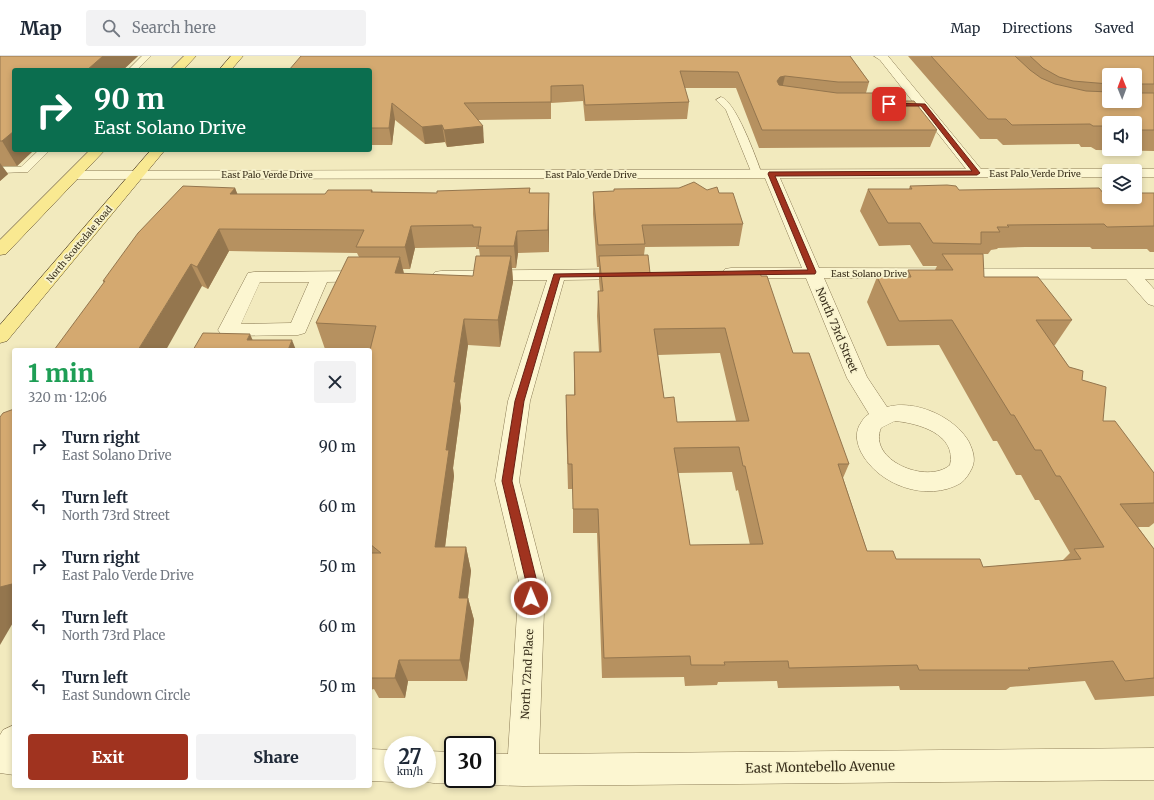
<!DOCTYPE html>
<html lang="en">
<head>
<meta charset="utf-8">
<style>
	:root { --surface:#fff; --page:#f2f2f3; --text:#1f2937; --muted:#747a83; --line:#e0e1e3; --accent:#a0331f }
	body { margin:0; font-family:Merriweather,serif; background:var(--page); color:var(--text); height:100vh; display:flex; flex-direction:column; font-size:15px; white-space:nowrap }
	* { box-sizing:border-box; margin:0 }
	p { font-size:13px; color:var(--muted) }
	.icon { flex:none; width:22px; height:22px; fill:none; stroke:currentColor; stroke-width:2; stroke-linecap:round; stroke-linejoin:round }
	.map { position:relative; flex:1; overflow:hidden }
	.drawer { position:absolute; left:12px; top:292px; width:360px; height:440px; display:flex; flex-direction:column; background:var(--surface); border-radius:4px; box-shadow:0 2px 6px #0003 }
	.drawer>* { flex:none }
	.top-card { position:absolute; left:12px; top:12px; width:360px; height:84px; border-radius:4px; box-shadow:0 2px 6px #0003; background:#0b6e4f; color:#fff; overflow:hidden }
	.needle { width:26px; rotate:359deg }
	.controls { position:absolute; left:1102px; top:12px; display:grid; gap:8px }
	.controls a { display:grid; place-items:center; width:40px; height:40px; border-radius:4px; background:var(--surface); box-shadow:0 2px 6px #0003; font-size:20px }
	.speed { position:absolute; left:384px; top:680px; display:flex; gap:8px; font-size:20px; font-weight:700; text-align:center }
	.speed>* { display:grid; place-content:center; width:52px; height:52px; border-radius:50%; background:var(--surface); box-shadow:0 2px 6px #0003; line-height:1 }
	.speed small { font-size:10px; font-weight:400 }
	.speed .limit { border:2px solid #111; border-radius:6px; background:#fff; color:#111 }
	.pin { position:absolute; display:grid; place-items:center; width:34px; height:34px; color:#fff; margin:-17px; border-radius:8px; box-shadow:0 2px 6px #0006 }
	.me { position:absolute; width:44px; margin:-22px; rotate:359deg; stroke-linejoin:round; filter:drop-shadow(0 0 3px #0008) }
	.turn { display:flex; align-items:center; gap:14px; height:84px; padding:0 16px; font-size:18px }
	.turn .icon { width:52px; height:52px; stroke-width:2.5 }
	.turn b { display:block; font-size:28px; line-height:34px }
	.round { display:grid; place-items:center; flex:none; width:42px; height:42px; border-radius:4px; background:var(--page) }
	.head { display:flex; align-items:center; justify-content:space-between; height:68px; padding:0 16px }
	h1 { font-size:24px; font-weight:800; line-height:30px; color:#1e9e55 }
	.action { display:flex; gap:8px; margin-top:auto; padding:8px 16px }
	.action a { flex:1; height:46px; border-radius:4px; background:var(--accent); color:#fff; font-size:16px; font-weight:800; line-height:46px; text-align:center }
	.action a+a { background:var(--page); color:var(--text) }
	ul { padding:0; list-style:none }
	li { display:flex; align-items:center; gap:12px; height:60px; padding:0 16px }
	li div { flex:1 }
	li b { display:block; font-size:15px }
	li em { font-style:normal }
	header { display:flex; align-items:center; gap:24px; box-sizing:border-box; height:56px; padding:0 20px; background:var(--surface); border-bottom:1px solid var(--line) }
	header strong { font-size:19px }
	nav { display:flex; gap:22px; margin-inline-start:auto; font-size:14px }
	.search { width:280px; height:36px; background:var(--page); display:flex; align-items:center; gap:10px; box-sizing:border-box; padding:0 14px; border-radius:4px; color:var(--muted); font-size:15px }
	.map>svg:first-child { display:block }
</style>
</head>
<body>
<header>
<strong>Map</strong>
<div class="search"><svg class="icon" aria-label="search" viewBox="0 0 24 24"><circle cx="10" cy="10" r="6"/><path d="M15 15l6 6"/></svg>Search here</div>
<nav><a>Map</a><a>Directions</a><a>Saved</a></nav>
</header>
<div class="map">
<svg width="1154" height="744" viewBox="0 0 1154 744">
	<rect width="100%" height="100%" fill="#f2eabe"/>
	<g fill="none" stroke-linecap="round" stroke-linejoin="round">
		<!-- lane casing -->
		<g stroke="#8b7b55" stroke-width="1">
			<g id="lane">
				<path d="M142,0H151L137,14H128Z"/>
				<path d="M721,41C736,45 756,102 762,118L761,120L757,121L752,118L726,54L716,44Z"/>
				<path d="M39,94H50L28,116L0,117V111H21Z"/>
			</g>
		</g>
		<!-- street casing -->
		<g stroke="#8b7b55" stroke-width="1">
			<g id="street">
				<path d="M874,0H888L981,113H1109L1115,115H1109V121L780,122L819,212L1154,213V223H1145L1154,233V250L1148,248L1126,223L824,222L867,321L887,351C915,343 955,361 969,386C973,395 976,403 972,412C969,418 966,423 961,427C927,447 878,429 861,396C857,387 855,379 859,370C862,365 864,361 869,358L847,322L806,222H731L725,221L722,217L725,213L731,212H802L765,122L74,123L69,122L67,119L69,116L74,115L966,113L880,4ZM895,365C918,367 957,378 950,409C927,429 867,404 881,372Z"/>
				<path d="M1135,113H1154V121H1135V115H1129Z"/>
				<path d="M629,213L635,214L638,218L635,222L629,223L564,224L530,345L519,425L545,526L539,698L1154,692V724L523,730L487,729L476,724L475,723H487V697L508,698L519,526L495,425L508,345L547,224L441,225L435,224L432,220L435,216L441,215Z"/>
				<path d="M369,215L375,216L378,220L375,224L369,225L327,226L305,277L298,279L228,280L221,278L218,274L248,217L254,216ZM260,226H309L291,267L241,268Z"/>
				<path d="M14,669V719L0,717V679L3,674Z"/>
				<path d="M370,693L393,694V723H400L393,726L370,725Z"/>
				<path d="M427,695L453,696V723H464C449,729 433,729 418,723H427Z"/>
			</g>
		</g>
		<!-- primary casing -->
		<g stroke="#59472a" stroke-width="1">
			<g id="primary">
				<path d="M184,0H196L183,14H170Z"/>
				<path d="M231,0H243L231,14H219Z"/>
				<path d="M90,94H105L6,198L0,199V184Z"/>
				<path d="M151,94H165L7,285L0,287V269Z"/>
			</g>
		</g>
		<!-- lane -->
		<use href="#lane" fill="#fcf6d1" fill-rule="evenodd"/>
		<!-- street -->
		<use href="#street" fill="#fcf6d1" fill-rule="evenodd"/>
		<!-- primary -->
		<use href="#primary" fill="#f9e991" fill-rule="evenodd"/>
	</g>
	<!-- wall -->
	<g fill="#b69160" fill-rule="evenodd">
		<path d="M0,0H138L123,14L14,94H34L17,110H2L8,118L0,125Z"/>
		<path d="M850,0L869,26L866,37L882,45L937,74L930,91L759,92L736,32H684L689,46L687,63L585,65L583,45L551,47V63L478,64L484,87L447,91L445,86L425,88L395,64L392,89H370V14Z"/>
		<path d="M908,0H1154V95L1096,94L1091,91H1081L1079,88L1003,89L997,83H980ZM1109,19H1135V45H1109ZM1109,67H1135V93H1109Z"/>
		<path d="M910,130L959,134L1104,138L1154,137V196H1150L1147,193H1092L1090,191H1025L998,192L997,193L991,194L988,198H976L984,221L1072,264L1055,289H1054L1069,311L1082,324L1103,365L1154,417V467L1149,471H1138L1154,493V640L1095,644L1085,625L1010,631L1006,634H900L899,630L778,632L777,625L718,626L717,629L685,630L684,621L602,622L597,477H573V433H568L566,365V339H574V296H599L597,260L598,235H600L599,225V211H597L593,158V136L707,134L719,137L743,168L739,190L645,191L644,199L650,217L793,297L849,408L843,422L867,495L896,503L983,511L1062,505L1070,497L1039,444H1035L1021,419H1016L997,385H993L939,289L887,290L867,246L877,221H905L908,214H935L937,210H923L910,189L879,190L860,155L868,133H909ZM720,297L736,365L677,366L664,342L658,299ZM732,416L736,435L738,434L750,489H690L678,417Z"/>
		<path d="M235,132L237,138H325L372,134L373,136L437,137L530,132V137H549V196L518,197L516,212H512L513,226L500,291L468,289L460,345L461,352L453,412L454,420L445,491H466L471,515L468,542L474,564L467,625H408L405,642H379L374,633L370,634V294L325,293L316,267L359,201L357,197L229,195L208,233L202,230L104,227L103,225ZM476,191V193H479L480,200L473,220L404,218L403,213H410L415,192Z"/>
	</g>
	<!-- shaded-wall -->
	<g fill="#94764e">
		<path d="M103,0H138L123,14H87Z"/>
		<path d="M785,20L781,37L777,25L780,21Z"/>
		<path d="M392,47L395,64L392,89L389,72Z"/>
		<path d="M442,69L445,86L425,88L422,71Z"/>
		<path d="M483,70L484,87L447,91L444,74Z"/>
		<path d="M14,75V94H34L17,110L2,85Z"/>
		<path d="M0,107L8,118L0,125Z"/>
		<path d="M235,132L244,154L230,138Z"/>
		<path d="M549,137V196L548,174Z"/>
		<path d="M411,170L415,192L410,213L405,191Z"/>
		<path d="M219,173L229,195L208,233L197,211Z"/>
		<path d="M517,175L518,197L516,212L514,190Z"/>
		<path d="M511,200L513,226L500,291L498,264Z"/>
		<path d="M400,201L406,227L395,217Z"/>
		<path d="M191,208L202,230L166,294H138Z"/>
		<path d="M464,263L468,289L460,345L461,352L453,412L454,420L442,515L435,491L454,326Z"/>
		<path d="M250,278L257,294L247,284Z"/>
		<path d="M292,284L296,294H288Z"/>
		<path d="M466,491L471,515L465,564L459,542Z"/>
		<path d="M14,526V565L0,589V531Z"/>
		<path d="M468,542L474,564L467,625L460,604Z"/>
		<path d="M399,604L408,625L405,642L395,622Z"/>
	</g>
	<!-- building -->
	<g fill="#d4a970" stroke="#94764e" fill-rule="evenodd">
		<path d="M0,0H103L87,14H14V75L2,85H0Z"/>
		<path d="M301,0H850L869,26H838L785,20L780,21L777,25L779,29L837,37H877L882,45H914L937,74H762L738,16L680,15L689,46L585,49L583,29L551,30V46L464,47L483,70L444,74L442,69L422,71L392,47L389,72H370V14H289Z"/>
		<path d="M931,0H1015L1030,14L1041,22L1055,28L1086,35L1109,36V45H1135V37H1154V74H1135V67H1109V74H1107L1103,70H1093L1090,68L1012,69L1006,63H988Z"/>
		<path d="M1030,0H1154V28H1135V19H1109V28L1073,25L1059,21L1043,12Z"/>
		<path d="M694,126L707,134L717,131L719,137H733L743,168L642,169L645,188L598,189L593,136L614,135V133L679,132Z"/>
		<path d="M947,129L956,130L959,134L1099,132L1104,138H1109V141H1135V137H1154V170L1107,171L1104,168L1007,169L1009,171H997L1000,176H981V188L933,187L920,167H888L868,133H912L910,130Z"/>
		<path d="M183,130L235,132L230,138H325L328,134H372L371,136L437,137V135L530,132L529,137H549L548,174L517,175L514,190H478L481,171H473V169L411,170L405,191H356L364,174L219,173L197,211L191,208L138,294H54L105,225H103L138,177Z"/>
		<path d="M942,198H983L984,221H1038L1072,264H1036L1069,311L1083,315L1082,324L1106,331L1103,365H1115L1154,417V447L1120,448L1154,493V622L1125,625L1113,605L1028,612L1030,614H919L917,609L789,612L788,605L724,606L725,609H691L690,600L604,602L598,453H573L572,408H568L566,339H575L574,296H601L598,235H603L599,200L648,199L650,217L760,215L761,220H767L793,297H809L849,408H838L867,495H893L896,503H980L983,511L1081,503L1074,493L1104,491L1060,420H1056L1041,394H1035L1014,359H1011L952,264L899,265L877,221H911L908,214H953ZM725,272L749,365L677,366L674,341L664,342L654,273ZM739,391L743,410H745L763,488L690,489L674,392Z"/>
		<path d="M476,200H511L498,264L464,263L454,326H456L446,394H449L435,491H466L459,542H468L460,604H399L395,622H370V497H381L370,488V294L376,270L316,267L348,201H400L395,217L473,220Z"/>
		<path d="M203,277L250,278L247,284H292L288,294H193Z"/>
		<path d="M14,353V526L12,528L0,531V361L3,357Z"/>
	</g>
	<!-- route -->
	<path fill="#a0331f" stroke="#682114" d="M887,47L925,48L980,117L977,119L775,120L816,216L815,218L560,221L524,345L512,425L537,526V542L535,545L531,547L527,545L526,542V526L502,425L515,345L554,218L808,214L768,118L769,116L972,115L921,50H887Z"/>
	<g text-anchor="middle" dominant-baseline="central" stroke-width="3.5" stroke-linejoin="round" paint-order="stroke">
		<!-- far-street labels -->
		<g font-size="9" fill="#392f1b" stroke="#f8f3ce">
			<text x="1035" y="117">East Palo Verde Drive</text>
			<text x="267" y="118">East Palo Verde Drive</text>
			<text x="591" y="118">East Palo Verde Drive</text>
			<text transform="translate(79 188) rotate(-50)">North Scottsdale Road</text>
			<text x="869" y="217">East Solano Drive</text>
		</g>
		<!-- street labels -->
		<g font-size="11" fill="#392f1b" stroke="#f8f3ce">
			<text transform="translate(837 274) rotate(67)">North 73rd Street</text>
			<text transform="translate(527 618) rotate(-87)">North 72nd Place</text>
		</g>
		<!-- near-street labels -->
		<g font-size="13" fill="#392f1b" stroke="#f8f3ce">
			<text transform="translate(820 711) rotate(-1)">East Montebello Avenue</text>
		</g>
	</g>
</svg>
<div class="controls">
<a><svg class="needle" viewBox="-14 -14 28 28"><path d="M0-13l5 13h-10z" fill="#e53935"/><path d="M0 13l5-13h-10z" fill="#747a83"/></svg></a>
<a><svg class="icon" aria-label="sound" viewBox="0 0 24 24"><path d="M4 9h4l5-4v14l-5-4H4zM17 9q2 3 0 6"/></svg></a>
<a><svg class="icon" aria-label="layers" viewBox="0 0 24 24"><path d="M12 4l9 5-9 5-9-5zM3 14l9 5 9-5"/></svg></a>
</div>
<div class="speed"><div>27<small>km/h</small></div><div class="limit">30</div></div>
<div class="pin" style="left:889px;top:48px;background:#d93025"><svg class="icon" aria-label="arrive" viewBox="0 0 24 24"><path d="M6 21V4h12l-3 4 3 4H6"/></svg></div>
<svg class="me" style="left:531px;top:542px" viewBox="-20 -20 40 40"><circle r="17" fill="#a0331f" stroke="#fff" stroke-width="3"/><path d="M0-11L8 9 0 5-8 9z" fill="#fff"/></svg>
<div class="top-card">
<div class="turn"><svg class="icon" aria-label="right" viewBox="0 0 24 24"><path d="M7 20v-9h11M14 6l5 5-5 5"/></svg><div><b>90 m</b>East Solano Drive</div></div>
</div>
<section class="drawer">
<div class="head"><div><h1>1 min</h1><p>320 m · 12:06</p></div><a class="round"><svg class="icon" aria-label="close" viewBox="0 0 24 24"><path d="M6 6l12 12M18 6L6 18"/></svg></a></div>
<ul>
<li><svg class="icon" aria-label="right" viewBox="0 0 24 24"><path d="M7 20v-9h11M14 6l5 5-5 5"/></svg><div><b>Turn right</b><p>East Solano Drive</p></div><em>90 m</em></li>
<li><svg class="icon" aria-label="left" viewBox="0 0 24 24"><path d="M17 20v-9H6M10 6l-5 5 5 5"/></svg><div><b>Turn left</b><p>North 73rd Street</p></div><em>60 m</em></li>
<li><svg class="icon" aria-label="right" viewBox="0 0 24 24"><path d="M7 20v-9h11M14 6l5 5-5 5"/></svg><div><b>Turn right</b><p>East Palo Verde Drive</p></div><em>50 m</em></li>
<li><svg class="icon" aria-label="left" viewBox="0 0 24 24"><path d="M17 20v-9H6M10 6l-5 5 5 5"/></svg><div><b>Turn left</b><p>North 73rd Place</p></div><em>60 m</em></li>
<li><svg class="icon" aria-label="left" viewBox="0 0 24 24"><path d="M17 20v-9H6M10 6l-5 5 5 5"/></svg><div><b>Turn left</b><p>East Sundown Circle</p></div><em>50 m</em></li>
</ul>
<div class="action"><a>Exit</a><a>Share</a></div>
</section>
</div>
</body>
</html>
